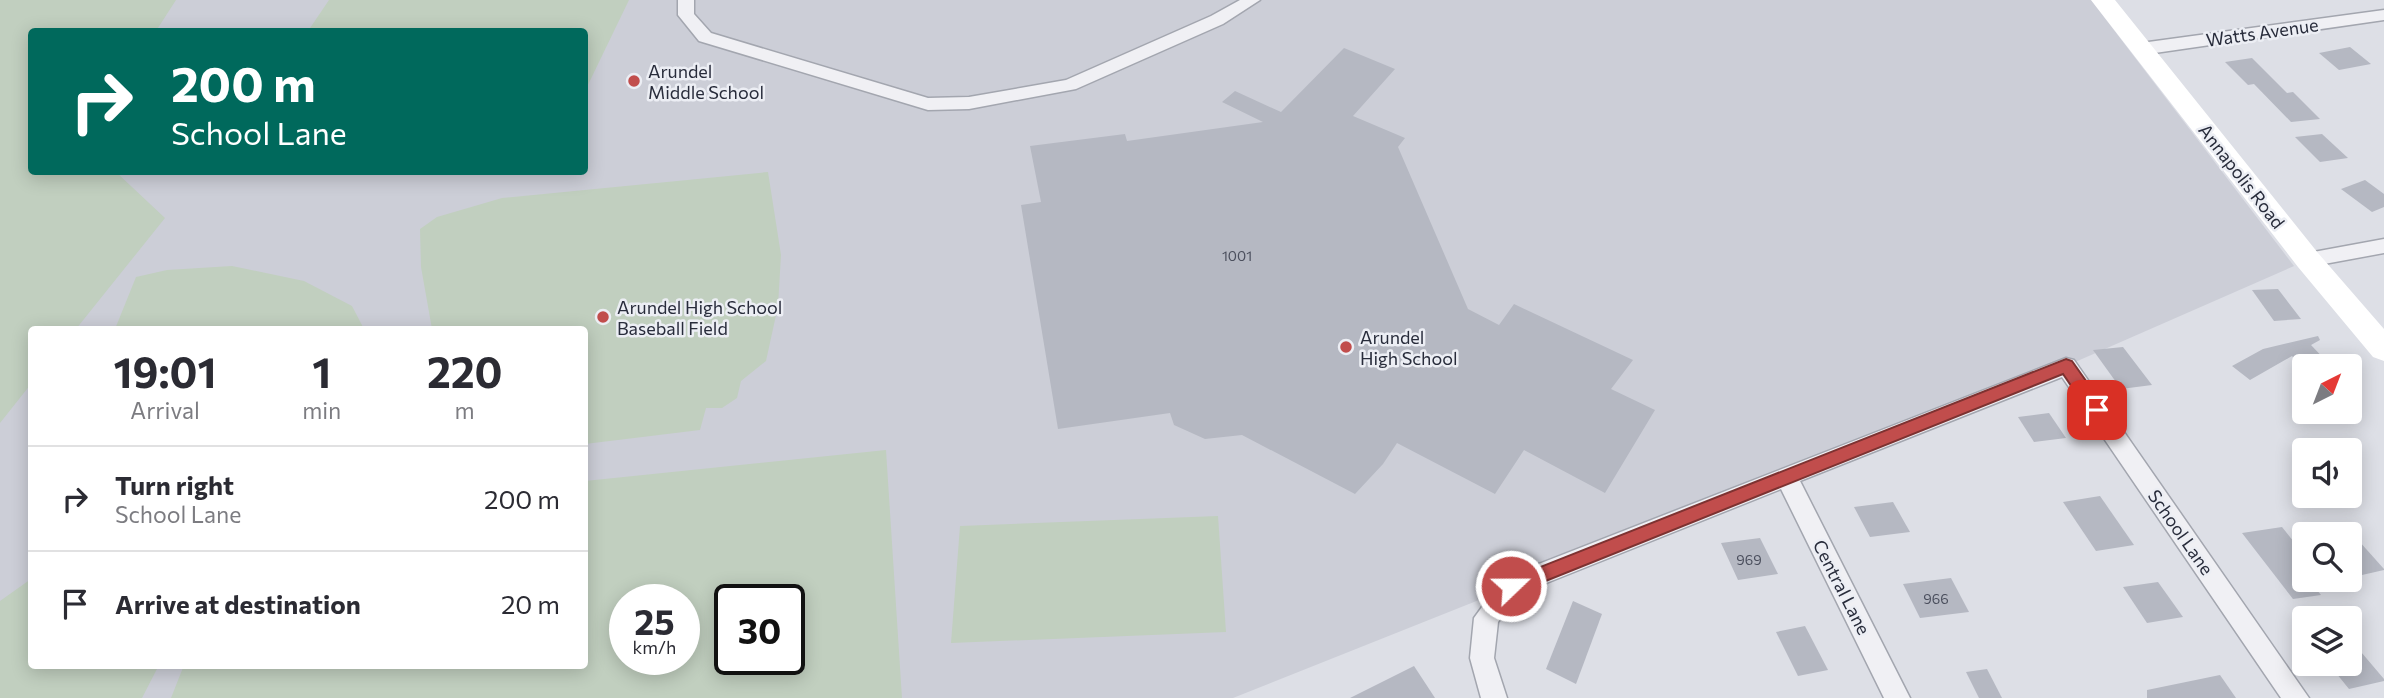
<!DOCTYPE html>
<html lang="en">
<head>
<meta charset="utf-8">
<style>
	:root { --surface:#fff; --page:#f7f7f7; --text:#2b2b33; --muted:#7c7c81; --line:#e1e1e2 }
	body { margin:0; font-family:Commissioner,sans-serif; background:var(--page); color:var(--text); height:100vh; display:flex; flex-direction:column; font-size:26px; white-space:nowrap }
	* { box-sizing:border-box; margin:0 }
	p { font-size:23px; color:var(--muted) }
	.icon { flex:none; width:38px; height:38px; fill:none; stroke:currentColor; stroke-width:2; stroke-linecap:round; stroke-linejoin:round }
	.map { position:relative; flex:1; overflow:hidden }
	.details { position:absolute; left:28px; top:326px; width:560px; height:343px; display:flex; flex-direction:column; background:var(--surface); border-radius:7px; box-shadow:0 4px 18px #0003 }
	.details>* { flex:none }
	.hud { position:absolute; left:28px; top:28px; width:560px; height:147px; border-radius:7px; box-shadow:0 4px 18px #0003; background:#00695c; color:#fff; overflow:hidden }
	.needle { width:46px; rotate:42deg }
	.controls { position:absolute; left:2292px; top:354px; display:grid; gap:14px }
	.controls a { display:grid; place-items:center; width:70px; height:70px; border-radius:7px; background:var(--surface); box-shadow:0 4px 18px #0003; font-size:35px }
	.speed { position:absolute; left:609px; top:584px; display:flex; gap:14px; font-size:35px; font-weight:700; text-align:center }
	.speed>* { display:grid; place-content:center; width:91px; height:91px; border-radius:50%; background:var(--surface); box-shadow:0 4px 18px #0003; line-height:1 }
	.speed small { font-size:18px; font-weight:400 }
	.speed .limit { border:4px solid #111; border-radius:10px; background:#fff; color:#111 }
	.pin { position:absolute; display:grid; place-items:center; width:60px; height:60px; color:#fff; margin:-30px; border-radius:14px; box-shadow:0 4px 10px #0006 }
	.me { position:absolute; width:77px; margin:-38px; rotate:68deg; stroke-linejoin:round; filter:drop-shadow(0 0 5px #0008) }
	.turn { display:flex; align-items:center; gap:24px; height:147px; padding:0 28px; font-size:32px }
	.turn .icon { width:91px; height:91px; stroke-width:2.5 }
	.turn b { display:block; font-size:49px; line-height:60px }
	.eta { display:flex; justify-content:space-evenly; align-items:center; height:119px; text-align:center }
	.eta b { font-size:42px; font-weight:700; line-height:49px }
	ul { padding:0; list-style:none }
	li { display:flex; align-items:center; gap:21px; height:105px; padding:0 28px; border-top:2px solid var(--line) }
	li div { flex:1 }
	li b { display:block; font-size:26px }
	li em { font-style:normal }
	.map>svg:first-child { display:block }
</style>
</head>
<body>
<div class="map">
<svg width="2384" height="698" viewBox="0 0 2384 698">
	<rect width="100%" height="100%" fill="#dddfe6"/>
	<!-- built -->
	<path fill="#ccced7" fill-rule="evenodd" d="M0,0H2091L2294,266L2066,366L1233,698H0ZM32,32H584V172H32ZM32,329H584V665H32ZM625,600H684V660H625ZM730,600H789V660H730Z"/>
	<!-- green -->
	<g fill="#c1cfbf" fill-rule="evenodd">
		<path d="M0,0H176L156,31L32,32V172H116L165,218L76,329H32L31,384L0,423Z"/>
		<path d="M329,0H629L585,91L584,32L308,31Z"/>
		<path d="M768,172L781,255L778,306L766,361L741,381L737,398L722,408H706L700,430L585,444L584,329H432L421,267L420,229L437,217L502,198Z"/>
		<path d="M232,266L304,281L352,306L364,329H115L136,277L167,270Z"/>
		<path d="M886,450L902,698H171L184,665H584L585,481ZM625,600H684V660H625ZM730,600H789V660H730Z"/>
		<path d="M1218,516L1226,632L951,643L960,526Z"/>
		<path d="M31,579L32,665H159L142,698H0V601Z"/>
	</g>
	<!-- building -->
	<g fill="#b5b8c2">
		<path d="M2350,47L2371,64L2339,70L2319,53Z"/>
		<path d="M1344,48L1395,69L1353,116L1405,138L1398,147L1468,309L1499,325L1514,304L1633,360L1611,389L1655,410L1605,493L1524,450L1495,494L1397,443L1383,464L1355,494L1242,435L1205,439L1174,425L1170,413L1058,429L1021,205L1041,202L1030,146L1125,134L1127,141L1263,122L1222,102L1235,91L1281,112Z"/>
		<path d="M2252,58L2287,93L2293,92L2320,119L2291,122L2254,84L2248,85L2225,62Z"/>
		<path d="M2322,134L2348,158L2320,162L2295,137Z"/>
		<path d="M2365,180L2384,194V207L2372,212L2341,189Z"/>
		<path d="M2278,289L2301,319L2274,321L2252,290Z"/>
		<path d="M2318,336L2320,340L2311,345L2331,366H2301L2292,356L2250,380L2232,366L2263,349Z"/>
		<path d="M2123,347L2152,385L2121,389L2093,350Z"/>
		<path d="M2049,413L2066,438L2034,442L2018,417Z"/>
		<path d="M2100,496L2134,545L2096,551L2063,502Z"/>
		<path d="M1893,502L1910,532L1870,537L1854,507Z"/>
		<path d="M2282,527L2305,556V579H2308L2321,595L2293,599L2242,533Z"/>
		<path d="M2350,531L2384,569V570L2362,575L2350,561Z"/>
		<path d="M1760,538L1778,574L1738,580L1721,543Z"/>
		<path d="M1951,578L1969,612L1920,618L1903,584Z"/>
		<path d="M2158,582L2183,617L2147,623L2123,587Z"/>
		<path d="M1573,601L1602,614L1576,684L1546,669Z"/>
		<path d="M1805,626L1828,670L1798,676L1776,632Z"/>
		<path d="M2350,639L2384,679V681L2349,689L2328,663H2350Z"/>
		<path d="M1414,666L1435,698H1350Z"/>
		<path d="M1987,669L2002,698H1979L1966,672Z"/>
		<path d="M2220,675L2236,698H2147V690Z"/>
	</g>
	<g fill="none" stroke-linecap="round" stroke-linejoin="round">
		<!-- minor casing -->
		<g stroke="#a3a6af" stroke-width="3">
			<g id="minor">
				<path d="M678,0H694V14L711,33L928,98L969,97L1066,80L1211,16L1240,0H1260L1223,24L1076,89L969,109L928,110L699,41L678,15Z"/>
				<path d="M2384,10V20L2141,55L2132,49L2141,43Z"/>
				<path d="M2384,239V253L2308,267L2301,265L2298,260L2301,255L2308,253Z"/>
				<path d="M2066,358L2074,360L2309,698H2281L2062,377L1800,481L1910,698H1884L1781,489L1519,594L1498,622L1494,658L1507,698H1481L1470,658L1474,618L1503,578Z"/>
			</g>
		</g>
		<!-- minor -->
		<use href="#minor" fill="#f0f0f4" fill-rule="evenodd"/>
		<!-- secondary -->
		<path fill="#fff" fill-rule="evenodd" d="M2091,0H2115L2318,253L2384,329V361L2373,357L2298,267Z"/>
	</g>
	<!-- route -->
	<path fill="#c14d4c" stroke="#7d3231" stroke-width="2" d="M2066,359L2072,361L2103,405L2105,410L2103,415H2091L2063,374L1518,592L1511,595L1505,592L1502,586L1505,581Z"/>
	<!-- markers -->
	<g fill="#c14d4c" stroke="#eceef4" stroke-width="2.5">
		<circle cx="634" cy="81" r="7"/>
		<circle cx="603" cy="317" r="7"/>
		<circle cx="1346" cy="347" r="7"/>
	</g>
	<g text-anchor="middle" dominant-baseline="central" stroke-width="5" stroke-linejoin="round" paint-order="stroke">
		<!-- number labels -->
		<g font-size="14" fill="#4b4f5d">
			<text x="1237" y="255">1001</text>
			<text x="1749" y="559">969</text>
			<text x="1936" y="598">966</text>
		</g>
		<!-- street labels -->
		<g font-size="18" fill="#282c3b" stroke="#eceef4">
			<text transform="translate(2262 32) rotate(-8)">Watts Avenue</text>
			<text transform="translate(2242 176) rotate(52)">Annapolis Road</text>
			<text transform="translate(2181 532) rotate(55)">School Lane</text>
			<text transform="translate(1842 587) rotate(63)">Central Lane</text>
		</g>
		<!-- poi labels -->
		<g font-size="18" fill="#282c3b" stroke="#eceef4" text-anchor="start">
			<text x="648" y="71">Arundel<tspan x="648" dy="21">Middle School</tspan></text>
			<text x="617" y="307">Arundel High School<tspan x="617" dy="21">Baseball Field</tspan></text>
			<text x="1360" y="337">Arundel<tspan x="1360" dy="21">High School</tspan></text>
		</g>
	</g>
</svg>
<div class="controls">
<a><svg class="needle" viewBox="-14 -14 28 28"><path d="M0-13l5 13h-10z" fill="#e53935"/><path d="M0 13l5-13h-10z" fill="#7c7c81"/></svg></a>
<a><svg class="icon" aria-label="sound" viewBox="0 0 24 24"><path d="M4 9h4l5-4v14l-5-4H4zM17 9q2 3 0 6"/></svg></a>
<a><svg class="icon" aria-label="search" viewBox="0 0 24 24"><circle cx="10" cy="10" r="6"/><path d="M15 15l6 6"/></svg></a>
<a><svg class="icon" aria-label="layers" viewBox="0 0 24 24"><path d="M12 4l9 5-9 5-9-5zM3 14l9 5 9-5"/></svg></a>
</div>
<div class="speed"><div>25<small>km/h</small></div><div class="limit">30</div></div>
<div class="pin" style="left:2097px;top:410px;background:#d93025"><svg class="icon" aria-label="arrive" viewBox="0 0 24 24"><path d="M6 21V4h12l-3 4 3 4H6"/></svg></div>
<svg class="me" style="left:1511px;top:586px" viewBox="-20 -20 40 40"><circle r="17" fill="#c14d4c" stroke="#fff" stroke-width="3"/><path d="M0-11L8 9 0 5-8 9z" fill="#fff"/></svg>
<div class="hud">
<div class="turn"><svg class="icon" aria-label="right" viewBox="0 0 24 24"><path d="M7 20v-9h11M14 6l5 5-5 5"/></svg><div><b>200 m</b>School Lane</div></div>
</div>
<section class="details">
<div class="eta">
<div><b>19:01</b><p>Arrival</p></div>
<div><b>1</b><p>min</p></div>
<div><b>220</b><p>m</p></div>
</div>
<ul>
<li><svg class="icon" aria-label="right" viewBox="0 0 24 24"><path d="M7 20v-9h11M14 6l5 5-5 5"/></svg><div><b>Turn right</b><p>School Lane</p></div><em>200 m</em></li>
<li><svg class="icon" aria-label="arrive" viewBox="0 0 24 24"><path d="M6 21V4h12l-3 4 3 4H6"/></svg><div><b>Arrive at destination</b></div><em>20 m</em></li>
</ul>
</section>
</div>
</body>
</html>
